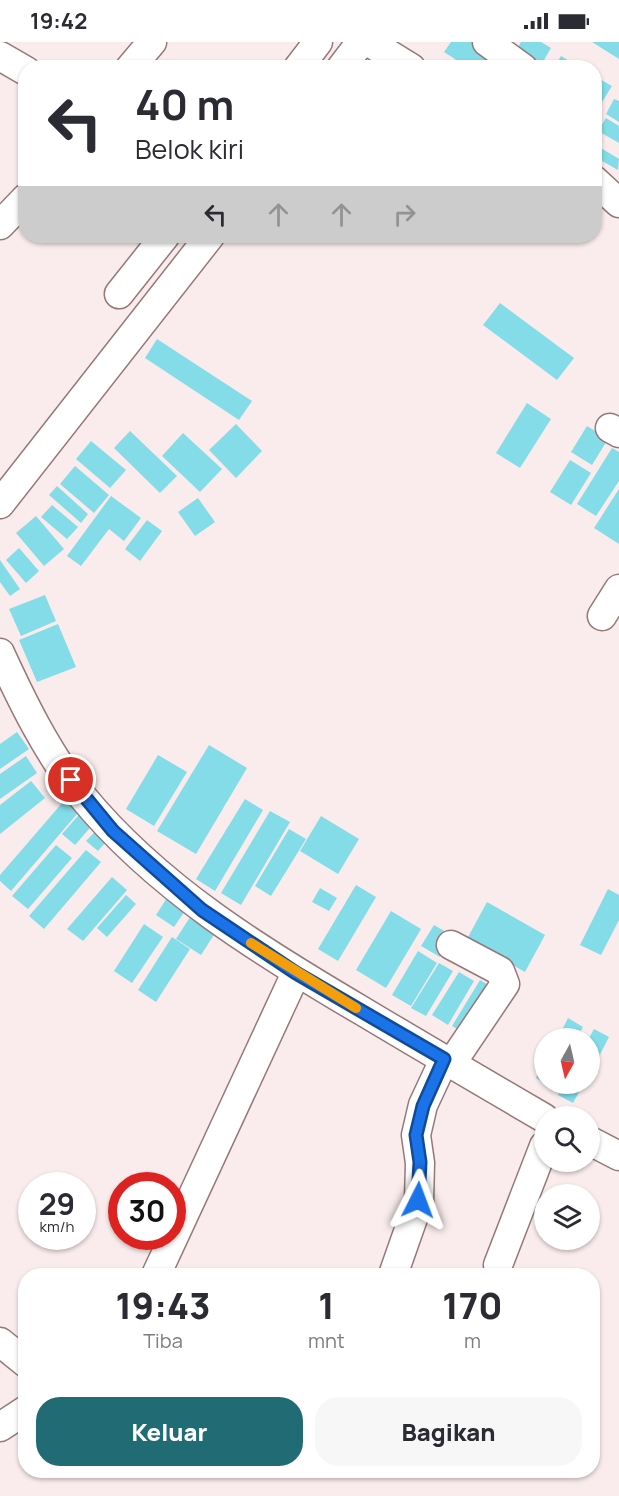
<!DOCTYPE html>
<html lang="id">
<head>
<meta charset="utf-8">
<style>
	:root { --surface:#fff; --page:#f7f7f7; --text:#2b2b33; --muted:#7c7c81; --accent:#216b75 }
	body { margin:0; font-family:Manrope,sans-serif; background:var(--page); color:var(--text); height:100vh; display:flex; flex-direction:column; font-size:22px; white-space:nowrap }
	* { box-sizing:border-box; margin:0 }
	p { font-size:20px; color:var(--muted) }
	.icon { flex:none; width:33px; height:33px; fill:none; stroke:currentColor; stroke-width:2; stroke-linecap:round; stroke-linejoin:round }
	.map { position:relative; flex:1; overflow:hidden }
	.sheet { position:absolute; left:18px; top:1226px; width:582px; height:210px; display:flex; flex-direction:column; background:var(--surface); border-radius:24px; box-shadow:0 2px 4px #0004 }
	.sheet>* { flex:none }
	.banner { position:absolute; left:18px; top:18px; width:584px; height:183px; border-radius:24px; box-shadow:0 2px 4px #0004; background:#fff; color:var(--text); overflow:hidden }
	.needle { width:39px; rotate:188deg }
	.controls { position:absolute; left:534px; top:986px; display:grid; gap:12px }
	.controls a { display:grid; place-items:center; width:66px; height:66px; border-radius:50%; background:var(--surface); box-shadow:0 2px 4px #0004; font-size:30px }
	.speed { position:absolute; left:18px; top:1130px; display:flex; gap:12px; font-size:30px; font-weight:700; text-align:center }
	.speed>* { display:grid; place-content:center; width:78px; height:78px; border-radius:50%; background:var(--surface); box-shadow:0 2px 4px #0004; line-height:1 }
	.speed small { font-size:15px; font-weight:400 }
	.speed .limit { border:9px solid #d22; background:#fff; color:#111 }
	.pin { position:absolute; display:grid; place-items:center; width:51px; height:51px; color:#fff; margin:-26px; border:3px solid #fff; border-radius:50%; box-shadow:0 2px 6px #0007 }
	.me { position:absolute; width:66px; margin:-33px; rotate:3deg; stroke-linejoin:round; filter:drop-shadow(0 0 4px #0008) }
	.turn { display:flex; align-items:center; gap:21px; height:126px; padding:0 18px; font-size:27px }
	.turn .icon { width:78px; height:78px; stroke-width:2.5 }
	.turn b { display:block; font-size:42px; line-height:51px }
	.lanes { display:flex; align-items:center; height:57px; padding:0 18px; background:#0003; justify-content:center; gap:30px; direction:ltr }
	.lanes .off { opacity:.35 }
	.eta { display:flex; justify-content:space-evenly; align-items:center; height:102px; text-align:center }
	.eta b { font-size:36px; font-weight:800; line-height:42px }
	.action { display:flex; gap:12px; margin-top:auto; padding:12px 18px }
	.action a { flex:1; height:69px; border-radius:24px; background:var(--accent); color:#fff; font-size:24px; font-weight:800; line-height:69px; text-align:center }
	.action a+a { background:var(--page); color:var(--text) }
	.status { display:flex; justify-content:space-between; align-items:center; height:42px; padding:0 30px; background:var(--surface); direction:ltr }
	.status svg { height:16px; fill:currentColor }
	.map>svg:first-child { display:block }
</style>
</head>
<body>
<div class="status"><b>19:42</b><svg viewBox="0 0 49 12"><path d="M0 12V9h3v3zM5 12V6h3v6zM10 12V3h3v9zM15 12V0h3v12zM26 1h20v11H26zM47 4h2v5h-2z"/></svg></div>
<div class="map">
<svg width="619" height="1454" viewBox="0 0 619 1454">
	<rect width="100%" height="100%" fill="#faecec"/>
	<!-- building -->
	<g fill="#83dce8">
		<path d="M451,0H471L492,13L484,26H469L444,10Z"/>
		<path d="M521,0H541L551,6L540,25L515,10Z"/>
		<path d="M592,0H619V17Z"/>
		<path d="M561,14L581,26H554Z"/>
		<path d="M594,34L612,44L594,73Z"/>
		<path d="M614,57L619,59V80L606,72Z"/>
		<path d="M606,76L619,84V101L598,89Z"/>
		<path d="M601,106L619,117L618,128L595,115Z"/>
		<path d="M500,261L574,316L557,338L483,283Z"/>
		<path d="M157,297L252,359L239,378L145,316Z"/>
		<path d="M527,361L551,377L520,426L496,411Z"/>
		<path d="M236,382L262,409L236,436L209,408Z"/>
		<path d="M587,384L608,397L592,423L571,410Z"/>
		<path d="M130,389L177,434L160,451L114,406Z"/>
		<path d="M183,391L222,427L200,450L162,414Z"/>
		<path d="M91,399L126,428L110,446L76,417Z"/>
		<path d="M612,406L619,410V439L596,474L577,462Z"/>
		<path d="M570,418L591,431L571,463L550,450Z"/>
		<path d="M75,424L109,453L94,471L60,442Z"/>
		<path d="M57,444L88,472L81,481L49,453Z"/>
		<path d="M619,447V502L594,486Z"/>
		<path d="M111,454L141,476L124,499L109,487L81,524L67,514Z"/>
		<path d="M198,456L215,480L195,494L178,470Z"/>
		<path d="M52,463L78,485L67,497L41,475Z"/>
		<path d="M36,474L64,507L44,524L16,491Z"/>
		<path d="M147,478L162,489L140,519L125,507Z"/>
		<path d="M19,506L39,529L26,541L6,518Z"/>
		<path d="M0,518L20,547L10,554L0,540Z"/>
		<path d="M45,553L56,579L21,594L9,567Z"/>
		<path d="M58,582L76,625L37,640L19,598Z"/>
		<path d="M17,690L29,707L0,727V702Z"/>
		<path d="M209,703L247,726L196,812L157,789Z"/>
		<path d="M158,713L187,730L154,784L126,767Z"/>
		<path d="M26,714L37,731L0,757V732Z"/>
		<path d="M31,739L45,756L0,792V763Z"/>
		<path d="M69,753L83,765L11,849L0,839V833Z"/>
		<path d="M245,757L263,768L215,849L196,837Z"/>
		<path d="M83,768L96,779L75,803L62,792Z"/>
		<path d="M270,769L290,780L241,863L221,851Z"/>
		<path d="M321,774L359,797L338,832L300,809Z"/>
		<path d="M101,783L113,792L98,809L86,799Z"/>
		<path d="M289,787L306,797L271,854L255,844Z"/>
		<path d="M56,803L72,816L28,867L12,854Z"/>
		<path d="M86,808L101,820L44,887L29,874Z"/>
		<path d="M112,835L127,848L83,899L67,887Z"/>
		<path d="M356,843L376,855L338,919L318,907Z"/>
		<path d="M320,846L337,856L329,869L312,860Z"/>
		<path d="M608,847L619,853V878L601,913L580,903Z"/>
		<path d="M170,851L189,863L174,885L156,873Z"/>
		<path d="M126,853L136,862L107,895L97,886Z"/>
		<path d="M487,860L545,893L525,930L467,897Z"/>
		<path d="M194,869L219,885L201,913L176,897Z"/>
		<path d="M391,869L421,887L386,946L356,928Z"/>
		<path d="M144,882L163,895L132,941L114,929Z"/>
		<path d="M434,883L453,894L440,915L421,904Z"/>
		<path d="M172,895L190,907L156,960L138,948Z"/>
		<path d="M418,909L437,921L411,964L392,953Z"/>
		<path d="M439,921L453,929L426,974L411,966Z"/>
		<path d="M459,930L474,939L448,983L432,973Z"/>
		<path d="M480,938L495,947L467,993L452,984Z"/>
		<path d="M568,976L583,985L577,996H558Z"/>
		<path d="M594,987L609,995L590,1032L589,996Z"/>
		<path d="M544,1020V1041H553L551,1045L536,1036Z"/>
		<path d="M564,1041H584L573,1061L558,1053Z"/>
	</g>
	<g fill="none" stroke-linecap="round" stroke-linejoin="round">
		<!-- minor casing -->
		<g stroke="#967878" stroke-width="31">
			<g id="minor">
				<path d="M369,0L411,26"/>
				<path d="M487,0L523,26"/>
				<path d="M0,14L26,29"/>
				<path d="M130,26L152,0"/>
				<path d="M298,26L318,0"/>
				<path d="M341,26L361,0"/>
				<path d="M594,138L619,161"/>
				<path d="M0,183L26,156"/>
				<path d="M119,252L165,194"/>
				<path d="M610,386L619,391"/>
				<path d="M0,462L210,194"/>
				<path d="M602,574L619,547"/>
				<path d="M0,611C23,661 47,710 81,753C157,846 262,910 364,970C424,1006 484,1041 544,1076"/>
				<path d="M451,903L500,929L505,942L451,1022"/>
				<path d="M590,1099L619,1114"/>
				<path d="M498,1223L544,1104"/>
				<path d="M156,1233L296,931"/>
				<path d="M393,1233L419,1159L420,1121L416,1093L423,1063L444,1018"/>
				<path d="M0,1300L26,1321"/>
				<path d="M0,1385L26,1368"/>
			</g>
		</g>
		<!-- minor -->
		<use href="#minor" stroke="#fff" stroke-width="28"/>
	</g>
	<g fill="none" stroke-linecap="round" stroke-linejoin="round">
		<!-- route casing -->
		<g stroke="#114b97" stroke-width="15">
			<path id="route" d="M71,738L113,789L202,868L296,931L444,1017L423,1064L416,1093L420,1120L418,1158"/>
		</g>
		<!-- route -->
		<use href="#route" stroke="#1a73e8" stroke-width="10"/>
		<!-- slow -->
		<path stroke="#f59e0b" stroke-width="10" d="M251,901L356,966"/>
	</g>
</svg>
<div class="controls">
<a><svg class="needle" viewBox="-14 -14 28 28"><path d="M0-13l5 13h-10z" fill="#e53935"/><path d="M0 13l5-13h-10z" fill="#7c7c81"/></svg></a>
<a><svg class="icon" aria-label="search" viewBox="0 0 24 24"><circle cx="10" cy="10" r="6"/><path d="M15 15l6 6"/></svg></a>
<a><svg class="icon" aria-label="layers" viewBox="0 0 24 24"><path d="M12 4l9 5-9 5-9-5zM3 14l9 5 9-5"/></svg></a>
</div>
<div class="speed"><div>29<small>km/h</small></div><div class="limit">30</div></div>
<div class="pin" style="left:71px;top:738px;background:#d93025"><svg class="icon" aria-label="arrive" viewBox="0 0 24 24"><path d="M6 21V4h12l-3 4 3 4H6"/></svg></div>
<svg class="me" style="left:418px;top:1158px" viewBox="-20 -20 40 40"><path d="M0-17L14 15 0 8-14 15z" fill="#1a73e8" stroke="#fff" stroke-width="4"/></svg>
<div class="banner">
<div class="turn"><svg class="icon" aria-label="left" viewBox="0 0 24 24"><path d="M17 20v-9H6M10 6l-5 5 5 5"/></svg><div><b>40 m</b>Belok kiri</div></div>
<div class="lanes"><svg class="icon" aria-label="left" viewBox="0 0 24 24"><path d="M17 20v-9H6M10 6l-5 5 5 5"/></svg><svg class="icon off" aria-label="ahead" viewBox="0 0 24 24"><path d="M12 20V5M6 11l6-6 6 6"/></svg><svg class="icon off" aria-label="ahead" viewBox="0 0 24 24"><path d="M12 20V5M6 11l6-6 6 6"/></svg><svg class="icon off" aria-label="right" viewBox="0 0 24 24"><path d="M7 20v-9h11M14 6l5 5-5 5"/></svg></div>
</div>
<section class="sheet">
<div class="eta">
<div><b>19:43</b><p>Tiba</p></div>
<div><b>1</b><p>mnt</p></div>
<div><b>170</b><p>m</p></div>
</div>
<div class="action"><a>Keluar</a><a>Bagikan</a></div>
</section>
</div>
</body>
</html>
